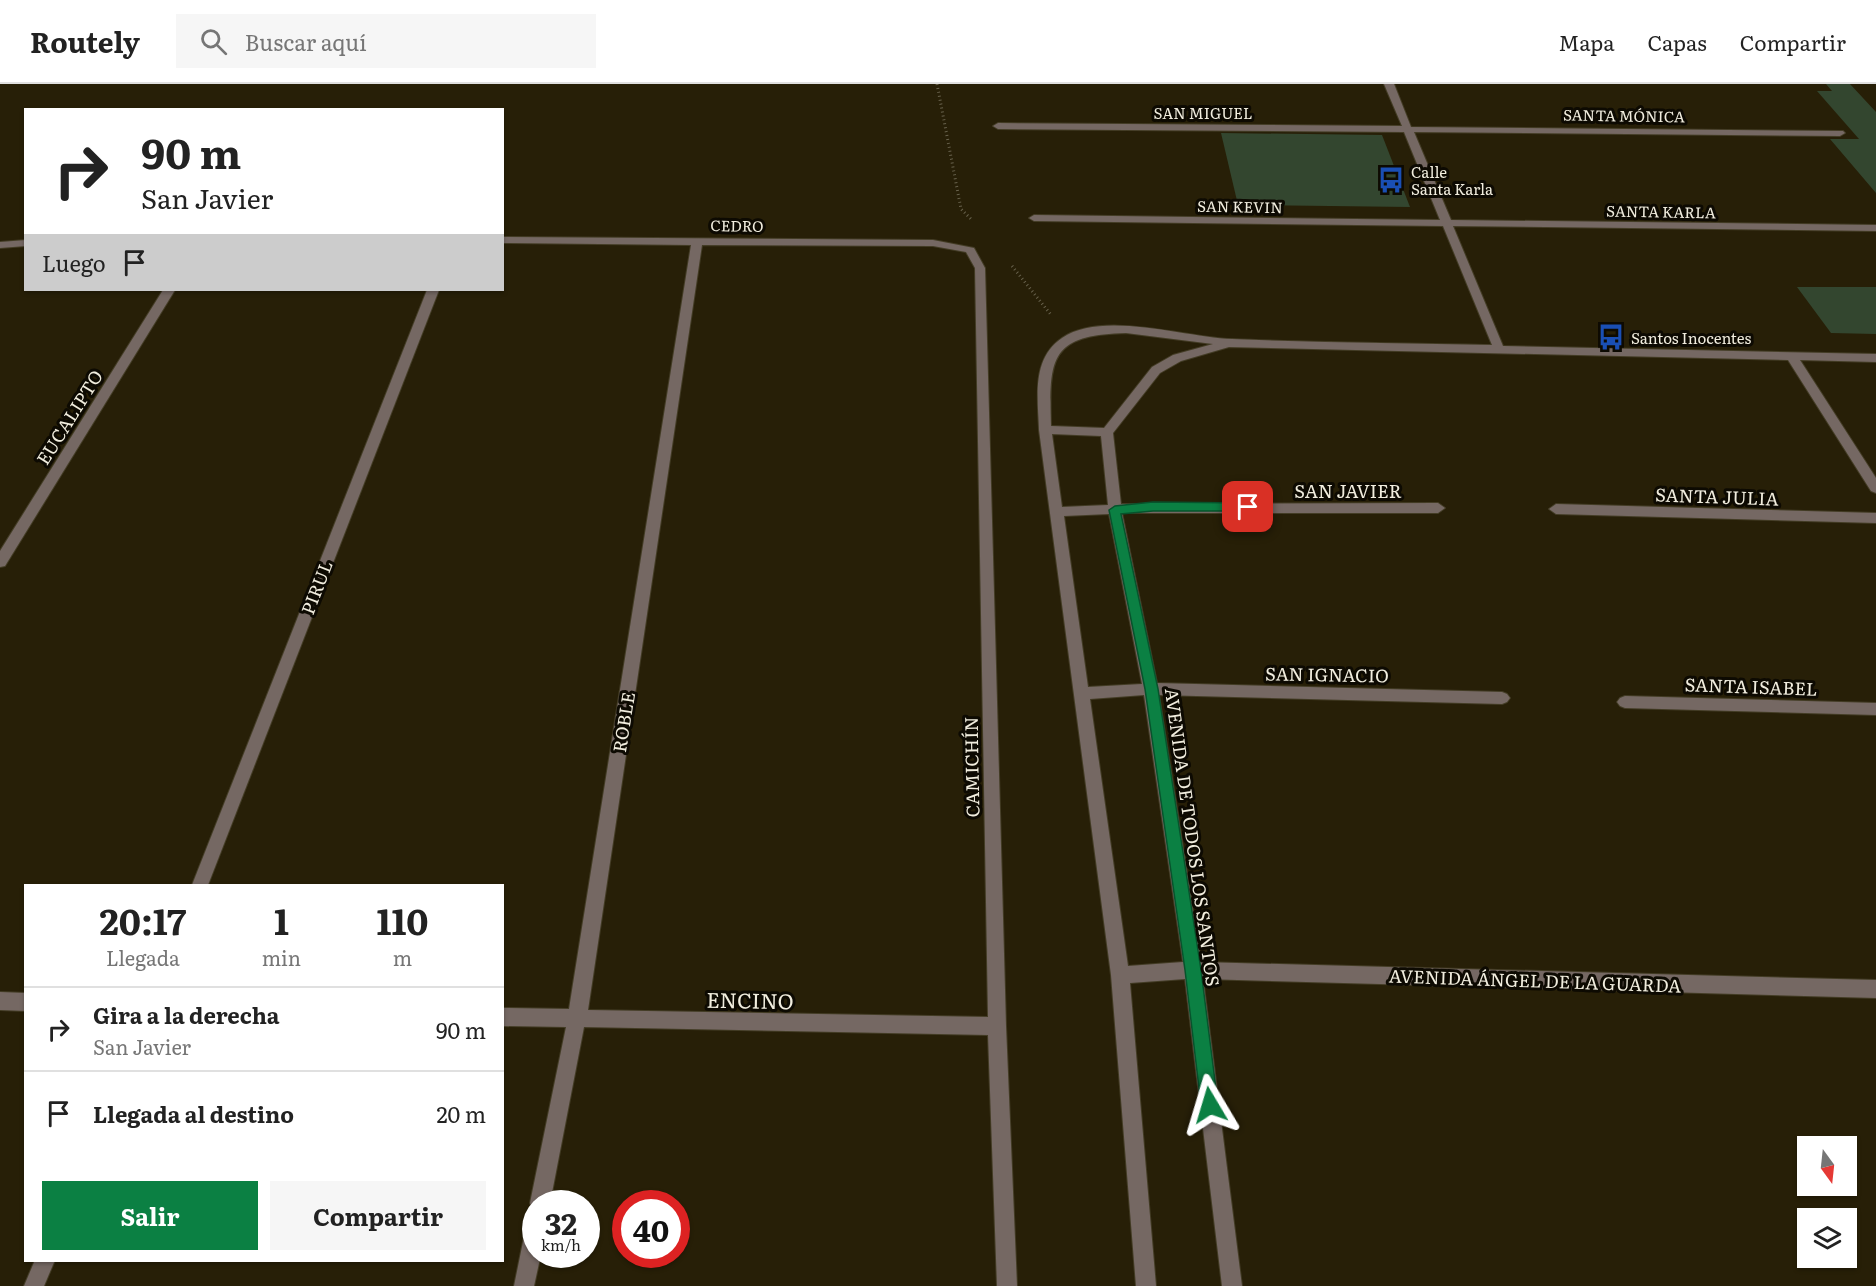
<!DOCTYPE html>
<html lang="es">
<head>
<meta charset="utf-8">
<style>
	:root { --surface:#fff; --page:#f6f6f6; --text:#222; --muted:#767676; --line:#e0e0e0; --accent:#0b8043 }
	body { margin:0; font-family:Literata,serif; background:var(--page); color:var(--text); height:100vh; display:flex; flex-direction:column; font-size:22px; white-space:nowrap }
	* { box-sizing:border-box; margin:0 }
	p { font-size:20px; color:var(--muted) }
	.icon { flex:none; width:33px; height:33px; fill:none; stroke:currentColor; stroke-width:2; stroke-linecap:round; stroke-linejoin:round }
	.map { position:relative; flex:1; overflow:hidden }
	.details { position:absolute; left:24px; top:800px; width:480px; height:378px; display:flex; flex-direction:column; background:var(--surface); border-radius:0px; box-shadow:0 2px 4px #0004 }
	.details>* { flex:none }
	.banner { position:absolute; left:24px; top:24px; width:480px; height:183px; border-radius:0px; box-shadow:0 2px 4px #0004; background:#fff; color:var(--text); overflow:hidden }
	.needle { width:39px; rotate:165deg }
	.controls { position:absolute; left:1797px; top:1052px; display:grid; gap:12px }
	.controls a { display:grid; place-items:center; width:60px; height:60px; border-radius:0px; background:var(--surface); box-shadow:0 2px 4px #0004; font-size:30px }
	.speed { position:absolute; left:522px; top:1106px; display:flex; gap:12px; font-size:30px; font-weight:700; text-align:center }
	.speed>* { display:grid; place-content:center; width:78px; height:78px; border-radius:50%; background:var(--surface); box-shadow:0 2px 4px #0004; line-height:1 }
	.speed small { font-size:15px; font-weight:400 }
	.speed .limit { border:9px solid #d22; background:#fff; color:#111 }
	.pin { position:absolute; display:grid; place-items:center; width:51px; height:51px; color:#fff; margin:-26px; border-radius:12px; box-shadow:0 3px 9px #0006 }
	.me { position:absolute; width:66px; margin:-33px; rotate:353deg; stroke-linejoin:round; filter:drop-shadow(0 0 4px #0008) }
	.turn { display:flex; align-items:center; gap:21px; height:126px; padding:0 18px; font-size:27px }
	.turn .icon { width:78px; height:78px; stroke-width:2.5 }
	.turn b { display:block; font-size:42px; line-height:51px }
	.then { display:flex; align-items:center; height:57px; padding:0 18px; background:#0003; gap:12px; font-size:22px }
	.eta { display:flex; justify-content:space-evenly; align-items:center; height:102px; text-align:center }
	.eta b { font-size:36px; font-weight:700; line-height:42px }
	.button { display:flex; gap:12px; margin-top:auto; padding:12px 18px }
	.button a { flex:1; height:69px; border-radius:0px; background:var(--accent); color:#fff; font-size:24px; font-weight:700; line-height:69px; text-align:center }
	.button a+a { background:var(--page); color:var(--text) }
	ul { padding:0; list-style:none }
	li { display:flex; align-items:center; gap:18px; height:84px; padding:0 18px; border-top:2px solid var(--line) }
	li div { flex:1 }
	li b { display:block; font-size:22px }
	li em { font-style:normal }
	header { display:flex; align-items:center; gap:36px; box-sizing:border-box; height:84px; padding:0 30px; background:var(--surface); border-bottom:2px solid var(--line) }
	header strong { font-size:28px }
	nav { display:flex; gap:33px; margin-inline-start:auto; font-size:21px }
	.search { width:420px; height:54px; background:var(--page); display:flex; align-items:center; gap:15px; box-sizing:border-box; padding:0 21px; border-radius:0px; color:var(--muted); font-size:22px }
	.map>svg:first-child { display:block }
</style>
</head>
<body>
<header>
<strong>Routely</strong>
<div class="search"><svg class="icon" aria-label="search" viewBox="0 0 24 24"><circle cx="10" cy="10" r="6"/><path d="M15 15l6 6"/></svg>Buscar aquí</div>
<nav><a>Mapa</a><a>Capas</a><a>Compartir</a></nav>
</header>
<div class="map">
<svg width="1876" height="1202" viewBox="0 0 1876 1202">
	<rect width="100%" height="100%" fill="#271f07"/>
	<!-- green -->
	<g fill="#33462f">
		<path d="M1826,0H1850L1876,28V109L1830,55H1859L1817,7H1832Z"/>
		<path d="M1221,49L1382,51L1410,123L1238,121Z"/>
		<path d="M1797,203H1876V250L1831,249Z"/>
	</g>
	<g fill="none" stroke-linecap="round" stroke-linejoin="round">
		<!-- minor casing -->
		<g stroke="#433c25" stroke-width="2">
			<g id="minor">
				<path d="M1384,0H1394L1411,43L1843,47L1845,49L1840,52L1414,48L1451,136L1876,141V147L1453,142L1503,262L1876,270V278L1800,276L1876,394V409L1871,407L1788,276L1229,263L1181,277L1160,289L1113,349L1121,420L1438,419L1445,424L1438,429H1122L1157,599L1502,608L1507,610L1510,614L1507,618L1502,620L1159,611L1201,878L1876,896V914L1203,895L1242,1202H1222L1185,895L1130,899L1156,1202H1136L1111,891L1039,346C1038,314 1031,275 1062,254C1103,226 1187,254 1232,255C1319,259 1405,259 1492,261L1443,142L1034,137L1029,134L1034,131L1440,136L1404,48L998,45L993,42L998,39L1402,42ZM1126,249L1213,260L1173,271L1152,283L1104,344L1051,342C1049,274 1050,251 1126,249ZM1052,350L1101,352L1108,421L1062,423ZM1109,430L1142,600L1088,603L1064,432ZM1144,611L1183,878L1128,882L1090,615Z"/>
				<path d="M502,153L933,156L974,164L985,184L1006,942L1017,1202H997L988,951L584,943L550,1119H536V1127L533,1126L530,1119L566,943L502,942V924L569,925L691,161L502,159ZM702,161L933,162L966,168L975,184L988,933L588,926Z"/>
				<path d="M26,156V162L0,164V158Z"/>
				<path d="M163,206H175L5,482L0,483V467Z"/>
				<path d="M427,206H439L208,801H192Z"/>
				<path d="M1556,420L1876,429V439L1556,430L1549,425Z"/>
				<path d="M1625,612L1876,619V631L1625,624L1620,622L1617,618L1620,614Z"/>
				<path d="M0,908L26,909V927L0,926Z"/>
				<path d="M536,1133V1170H541L534,1202H514L526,1143L529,1136Z"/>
				<path d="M35,1176H55L44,1202H24Z"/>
			</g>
		</g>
		<!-- path -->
		<g stroke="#68624d" stroke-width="3" stroke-dasharray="1 3" stroke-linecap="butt">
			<path d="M937,0L961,125L971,135"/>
			<path d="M1012,182L1052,232"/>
		</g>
		<!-- minor -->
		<use href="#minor" fill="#756863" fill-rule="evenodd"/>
	</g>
	<!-- route -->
	<path fill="#0b8043" stroke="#07532c" stroke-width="1.5" d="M1153,418L1248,419L1254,423L1248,427H1153L1121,430L1158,605L1201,886L1218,1021L1216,1027L1210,1030L1204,1027L1201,1021L1185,886L1145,605L1109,426L1115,422Z"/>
	<!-- icons -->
	<defs>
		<g id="bus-bare" transform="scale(2.07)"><path d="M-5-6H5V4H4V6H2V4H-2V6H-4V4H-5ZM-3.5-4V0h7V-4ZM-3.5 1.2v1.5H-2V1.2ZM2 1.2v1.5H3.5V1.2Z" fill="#1a4fb4" stroke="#0d0a02" stroke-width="2.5" paint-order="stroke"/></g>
	</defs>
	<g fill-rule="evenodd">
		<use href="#bus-bare" x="1391" y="96"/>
		<use href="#bus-bare" x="1611" y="253"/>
	</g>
	<g text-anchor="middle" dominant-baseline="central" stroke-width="6" stroke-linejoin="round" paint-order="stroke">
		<!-- far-street labels -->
		<g font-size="15" fill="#f1edde" stroke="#0d0a02">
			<text x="1203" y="28">SAN MIGUEL</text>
			<text transform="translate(1624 31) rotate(1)">SANTA MÓNICA</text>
			<text transform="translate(1240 122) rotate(1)">SAN KEVIN</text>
			<text transform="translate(1661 127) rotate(1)">SANTA KARLA</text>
			<text transform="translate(737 141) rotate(1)">CEDRO</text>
		</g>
		<!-- far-poi labels -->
		<g font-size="15" fill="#f1edde" stroke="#0d0a02" text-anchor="start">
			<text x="1411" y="87">Calle<tspan x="1411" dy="17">Santa Karla</tspan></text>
			<text x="1631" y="253">Santos Inocentes</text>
		</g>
		<!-- street labels -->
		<g font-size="18" fill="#f1edde" stroke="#0d0a02">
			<text transform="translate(69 333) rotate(-58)">EUCALIPTO</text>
			<text x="1348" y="406">SAN JAVIER</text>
			<text transform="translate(1717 412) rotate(2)">SANTA JULIA</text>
			<text transform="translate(316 503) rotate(-69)">PIRUL</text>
			<text transform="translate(1327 590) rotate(1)">SAN IGNACIO</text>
			<text transform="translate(1751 602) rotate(2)">SANTA ISABEL</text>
			<text transform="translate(623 638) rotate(-81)">ROBLE</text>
			<text transform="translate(971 683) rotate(-91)">CAMICHÍN</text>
			<text transform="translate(1193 753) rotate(82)">AVENIDA DE TODOS LOS SANTOS</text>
			<text transform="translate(1535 896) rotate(2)">AVENIDA ÁNGEL DE LA GUARDA</text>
		</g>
		<!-- near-street labels -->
		<g font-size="21" fill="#f1edde" stroke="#0d0a02">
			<text transform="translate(750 915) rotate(1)">ENCINO</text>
		</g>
	</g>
</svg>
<div class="controls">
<a><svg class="needle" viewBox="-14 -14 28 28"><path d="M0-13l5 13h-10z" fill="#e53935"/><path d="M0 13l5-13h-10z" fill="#767676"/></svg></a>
<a><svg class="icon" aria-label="layers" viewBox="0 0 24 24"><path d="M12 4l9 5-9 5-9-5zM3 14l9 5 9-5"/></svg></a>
</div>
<div class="speed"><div>32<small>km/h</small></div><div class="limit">40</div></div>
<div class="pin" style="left:1248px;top:423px;background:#d93025"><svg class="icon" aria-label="arrive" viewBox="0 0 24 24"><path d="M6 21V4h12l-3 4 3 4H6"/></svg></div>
<svg class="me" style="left:1210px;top:1021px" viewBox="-20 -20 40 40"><path d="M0-17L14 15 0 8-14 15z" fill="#0b8043" stroke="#fff" stroke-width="4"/></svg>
<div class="banner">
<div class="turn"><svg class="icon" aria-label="right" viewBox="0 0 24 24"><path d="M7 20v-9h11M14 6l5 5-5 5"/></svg><div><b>90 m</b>San Javier</div></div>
<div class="then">Luego<svg class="icon" aria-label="arrive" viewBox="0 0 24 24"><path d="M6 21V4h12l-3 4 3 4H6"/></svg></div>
</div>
<section class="details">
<div class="eta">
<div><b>20:17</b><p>Llegada</p></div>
<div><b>1</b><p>min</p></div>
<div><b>110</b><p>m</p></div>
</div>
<ul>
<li><svg class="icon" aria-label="right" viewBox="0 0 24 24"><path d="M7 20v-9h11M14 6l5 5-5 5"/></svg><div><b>Gira a la derecha</b><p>San Javier</p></div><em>90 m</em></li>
<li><svg class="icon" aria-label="arrive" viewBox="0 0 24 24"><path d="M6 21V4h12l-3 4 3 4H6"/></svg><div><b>Llegada al destino</b></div><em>20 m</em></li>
</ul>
<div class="button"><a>Salir</a><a>Compartir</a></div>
</section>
</div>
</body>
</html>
